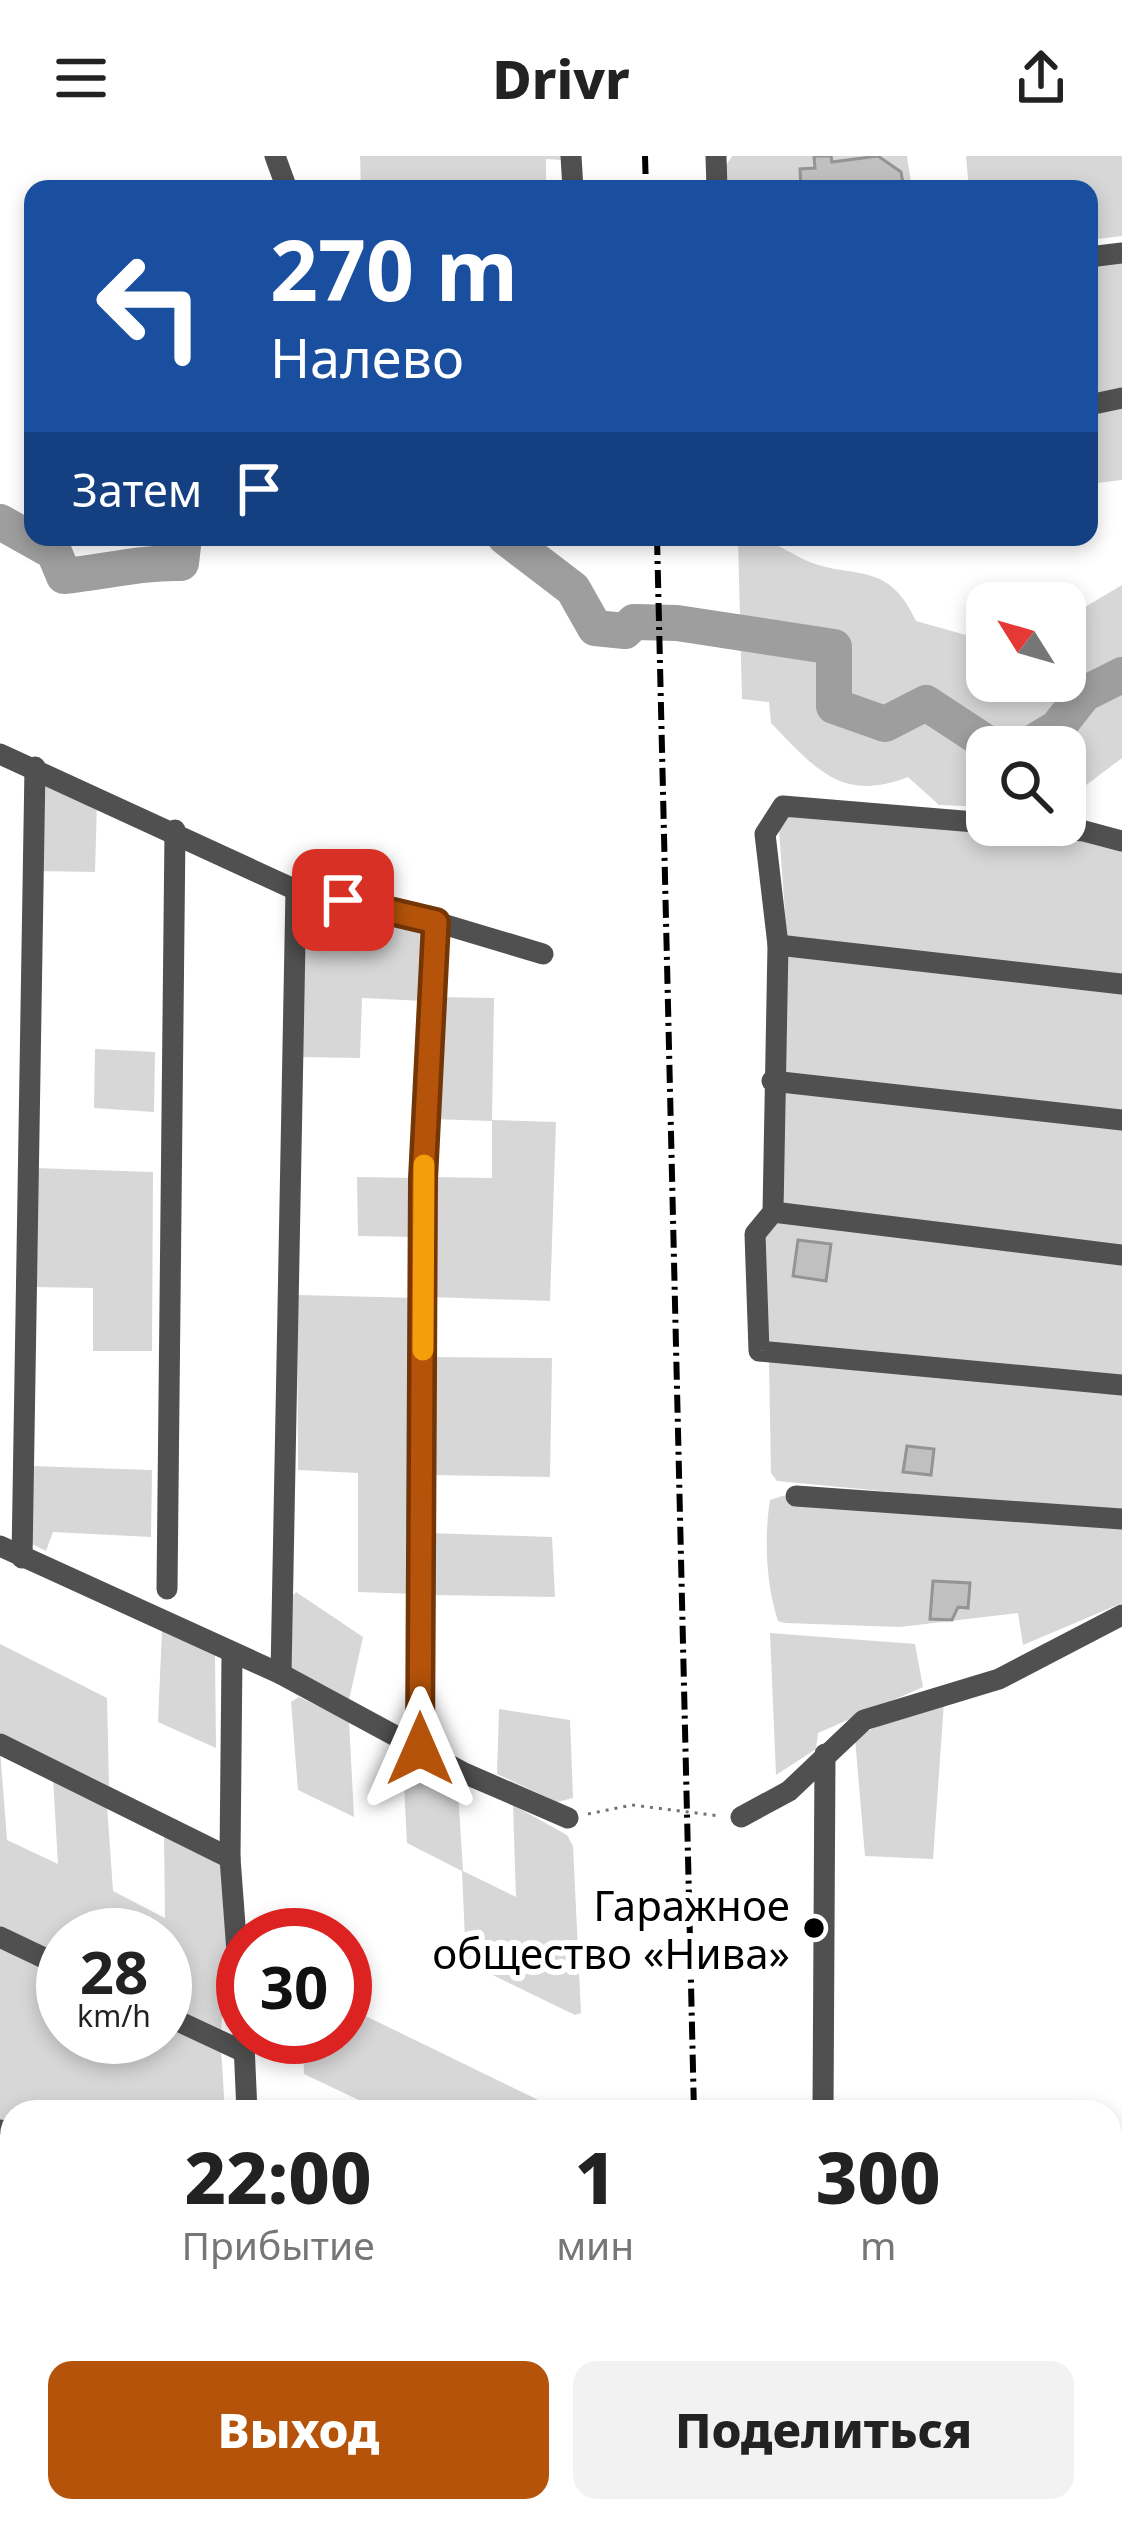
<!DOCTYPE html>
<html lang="ru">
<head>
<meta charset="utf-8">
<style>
	:root { --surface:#fff; --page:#f2f2f2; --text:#222; --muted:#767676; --accent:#b45309 }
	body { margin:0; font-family:"Noto Sans",sans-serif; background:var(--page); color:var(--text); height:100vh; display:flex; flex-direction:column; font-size:45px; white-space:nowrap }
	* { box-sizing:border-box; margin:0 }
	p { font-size:39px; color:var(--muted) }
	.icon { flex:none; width:66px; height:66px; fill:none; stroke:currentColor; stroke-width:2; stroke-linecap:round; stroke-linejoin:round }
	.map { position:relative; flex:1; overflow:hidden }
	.sheet { position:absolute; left:0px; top:1944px; width:1122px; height:423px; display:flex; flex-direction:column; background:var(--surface); border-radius:36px 36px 0 0; box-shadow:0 6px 18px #0003 }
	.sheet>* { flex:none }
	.top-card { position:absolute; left:24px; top:24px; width:1074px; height:366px; border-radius:24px; box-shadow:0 6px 18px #0003; background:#1a4fa0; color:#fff; overflow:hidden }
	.needle { width:78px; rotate:307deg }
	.tools { position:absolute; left:966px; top:426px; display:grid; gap:24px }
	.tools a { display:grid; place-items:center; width:120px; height:120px; border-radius:24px; background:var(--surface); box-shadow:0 6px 18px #0003; font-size:60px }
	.speed { position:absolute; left:36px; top:1752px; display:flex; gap:24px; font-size:60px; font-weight:700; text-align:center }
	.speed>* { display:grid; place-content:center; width:156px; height:156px; border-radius:50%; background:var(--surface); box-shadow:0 6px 18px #0003; line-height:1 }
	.speed small { font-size:30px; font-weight:400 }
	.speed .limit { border:18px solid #d22; background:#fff; color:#111 }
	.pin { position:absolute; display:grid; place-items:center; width:102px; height:102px; color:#fff; margin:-51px; border-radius:24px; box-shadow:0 6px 18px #0006 }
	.me { position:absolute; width:132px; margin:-66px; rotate:0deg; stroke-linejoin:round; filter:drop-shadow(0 0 9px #0008) }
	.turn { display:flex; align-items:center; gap:42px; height:252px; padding:0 48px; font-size:54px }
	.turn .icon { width:156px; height:156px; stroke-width:2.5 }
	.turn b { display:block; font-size:84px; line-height:102px }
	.then { display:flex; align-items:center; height:114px; padding:0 48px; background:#0003; gap:24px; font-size:45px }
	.eta { display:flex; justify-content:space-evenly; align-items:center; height:204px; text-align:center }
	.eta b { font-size:72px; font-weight:800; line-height:84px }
	.action { display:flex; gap:24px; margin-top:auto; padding:24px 48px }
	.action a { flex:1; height:138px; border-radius:24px; background:var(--accent); color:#fff; font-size:48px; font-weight:800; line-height:138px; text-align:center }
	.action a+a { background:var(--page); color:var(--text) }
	header { display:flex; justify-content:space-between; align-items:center; height:156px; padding:0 48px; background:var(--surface); font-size:54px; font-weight:800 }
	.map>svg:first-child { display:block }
</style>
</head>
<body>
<header><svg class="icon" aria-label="menu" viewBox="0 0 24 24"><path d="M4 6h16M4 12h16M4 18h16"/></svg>Drivr<svg class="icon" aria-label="share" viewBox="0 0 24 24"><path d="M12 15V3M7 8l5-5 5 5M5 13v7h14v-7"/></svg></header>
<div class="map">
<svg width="1122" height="2366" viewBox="0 0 1122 2366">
	<rect width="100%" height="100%" fill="#fff"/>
	<!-- green -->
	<g fill="#d7d7d7">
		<path d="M360,0H562V4L546,3V33H361Z"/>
		<path d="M732,0H907L912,33H726L725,11Z"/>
		<path d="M966,0H1122V80L1089,84V33H969Z"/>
		<path d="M1122,96V234L1089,241V100Z"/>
		<path d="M1122,247V324L1089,328V254Z"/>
		<path d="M738,381C765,381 775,388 799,401C848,427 886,399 916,465L973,481L987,493V525H1065V463L1122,429V602L1065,645V591H987V651L939,649L908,621C841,647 815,612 771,567L769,546L742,543Z"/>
		<path d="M44,629L97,646L95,716L36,715Z"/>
		<path d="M816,659L1028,670L1122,691V824L787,784L778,661Z"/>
		<path d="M313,745L425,773L424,845L362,842L360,902L300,901L303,753Z"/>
		<path d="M785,799L1122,836V958L784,921Z"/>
		<path d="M436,841L494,842L492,964L556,966L550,1145L430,1141V1021L492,1022V965L432,963Z"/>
		<path d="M95,893L155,896L154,956L94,952Z"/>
		<path d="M783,933L1122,971V1094L784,1053L776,940Z"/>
		<path d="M35,1012L153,1016L152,1195H93V1132L34,1131Z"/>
		<path d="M357,1021L418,1022V1081L358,1080Z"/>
		<path d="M774,1065L1122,1109V1223L768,1186L762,1088Z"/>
		<path d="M297,1139L419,1142L416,1438L358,1436V1317L298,1314Z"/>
		<path d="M430,1201L552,1202L550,1321L429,1319Z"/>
		<path d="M769,1205L1122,1237V1358L777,1325L771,1317Z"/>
		<path d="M31,1310L152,1314L151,1381L53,1376L46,1395L32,1388Z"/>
		<path d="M782,1340L1122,1372V1447L1023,1489L1018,1457L900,1471L785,1467L778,1465C766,1428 764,1382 770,1344Z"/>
		<path d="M429,1377L552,1381L555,1441L430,1439Z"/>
		<path d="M296,1436L363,1481L349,1544L290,1514V1443Z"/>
		<path d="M162,1474L215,1499L216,1592L158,1566Z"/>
		<path d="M770,1477L915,1488L923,1531L818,1577L816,1593L776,1619Z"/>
		<path d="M0,1488L107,1542L109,1630L0,1577Z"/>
		<path d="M299,1541L349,1565L354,1661L298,1634L291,1546Z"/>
		<path d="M944,1546L933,1703L865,1700L855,1582L893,1562Z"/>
		<path d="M499,1553L570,1564L573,1642L557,1646L497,1618Z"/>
		<path d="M402,1591L457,1620L463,1715L516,1741L513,1649L567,1679L573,1690L581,1857L575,1859L466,1806L462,1715L407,1687Z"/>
		<path d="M0,1593L7,1684L58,1708L53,1621L107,1649L113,1735L165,1762L164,1679L221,1705L227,1787L221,1878L165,1851V1779H63V1802L0,1772Z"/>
		<path d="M0,1786L63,1815V1881H165V1862L221,1892L225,1956H12V1969L0,1964Z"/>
		<path d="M345,1850L563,1956H384L304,1918L303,1881H345Z"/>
		<path d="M0,1977L12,1982V2168L0,2163Z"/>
		<path d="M0,2177L12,2182V2355H236V2366H16L0,2358Z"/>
		<path d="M440,2355H591V2366H469Z"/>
	</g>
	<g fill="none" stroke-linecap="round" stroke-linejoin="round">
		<!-- river -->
		<g stroke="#9e9e9e" stroke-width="36">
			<path d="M0,366L54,396L64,420C105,416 141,406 181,407L184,381"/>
			<path d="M505,381L573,433L595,472L625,475L634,466L677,467L834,491V550L885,568L926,547L993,591"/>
			<path d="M1025,591L1057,572L1084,538L1122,519"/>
		</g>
	</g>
	<!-- building -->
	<g fill="#c0c0c0" stroke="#949494" stroke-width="3">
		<path d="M814,0H831L832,6L878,0L901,16L904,33H801L800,13L815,12Z"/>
		<path d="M798,1084L831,1088L826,1125L793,1120Z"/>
		<path d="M907,1290L934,1293L931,1319L903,1316Z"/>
		<path d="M933,1425L970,1427L968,1452L958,1451L952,1464L930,1463Z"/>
	</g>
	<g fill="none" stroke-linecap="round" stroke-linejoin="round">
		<!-- path -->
		<path stroke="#727272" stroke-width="3" stroke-dasharray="3 6" stroke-linecap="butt" d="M588,1658L632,1649L720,1660"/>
		<!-- minor -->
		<g stroke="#505050" stroke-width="21">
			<path d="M275,0L287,33"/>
			<path d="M571,0L573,33"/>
			<path d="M716,0L717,33"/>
			<path d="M1089,101L1122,97"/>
			<path d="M1089,249L1122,242"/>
			<path d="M0,598L296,734L436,766L543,798"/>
			<path d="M987,667L783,650L765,678L778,789L773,1056L755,1078L759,1195L1122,1229"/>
			<path d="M1016,669L1084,675L1122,685"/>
			<path d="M778,789L1122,828"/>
			<path d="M772,925L1122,964"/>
			<path d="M773,1056L1122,1099"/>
			<path d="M796,1340L1122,1363"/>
			<path d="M0,1390L281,1518L464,1617L568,1662"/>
			<path d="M22,1402L35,611"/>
			<path d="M167,1433L175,674"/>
			<path d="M232,1499L230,1702L243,1877"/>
			<path d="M281,1518L296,734"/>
			<path d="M0,1588L230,1702"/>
			<path d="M420,1593L423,1023L436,766"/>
			<path d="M741,1661L789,1635L864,1564L999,1523L1122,1459"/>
			<path d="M0,1781L63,1811"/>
			<path d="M165,1859L244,1896"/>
			<path d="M244,1888L247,1956"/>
			<path d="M823,1956L825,1598"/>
			<path d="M0,1974L12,1980"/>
			<path d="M1110,2247L1122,2231"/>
			<path d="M828,2355V2366"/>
			<path d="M1093,2355L1097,2366"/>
		</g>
		<!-- rail -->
		<g stroke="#000" stroke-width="6" stroke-dasharray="18 6 3 6" stroke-linecap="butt">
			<path d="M645,0L646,33"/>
			<path d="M657,381L694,1956"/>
			<path d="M704,2355V2366"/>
		</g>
	</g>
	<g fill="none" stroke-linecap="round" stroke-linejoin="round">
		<!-- route casing -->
		<g stroke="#753606" stroke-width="30">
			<path id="route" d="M343,744L436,766L423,1023L420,1593"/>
		</g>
		<!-- route -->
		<use href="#route" stroke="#b45309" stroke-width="21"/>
		<!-- slow -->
		<path stroke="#f59e0b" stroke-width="21" d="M423,1194L424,1009"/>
	</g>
	<!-- markers -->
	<circle fill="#000" stroke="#fff" stroke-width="4.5" cx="814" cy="1772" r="12"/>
	<g text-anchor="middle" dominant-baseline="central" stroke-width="12" stroke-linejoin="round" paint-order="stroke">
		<!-- poi labels -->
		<g font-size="42" fill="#000" stroke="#fff" text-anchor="end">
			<text x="790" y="1748">Гаражное<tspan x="790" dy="48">общество «Нива»</tspan></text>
		</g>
	</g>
</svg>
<div class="tools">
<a><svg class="needle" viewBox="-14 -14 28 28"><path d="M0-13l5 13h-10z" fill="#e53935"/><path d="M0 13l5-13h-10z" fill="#767676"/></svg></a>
<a><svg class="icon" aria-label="search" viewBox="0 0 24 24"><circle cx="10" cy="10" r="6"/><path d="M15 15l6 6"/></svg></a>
</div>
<div class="speed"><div>28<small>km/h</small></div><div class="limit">30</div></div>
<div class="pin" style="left:343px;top:744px;background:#d93025"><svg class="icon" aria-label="arrive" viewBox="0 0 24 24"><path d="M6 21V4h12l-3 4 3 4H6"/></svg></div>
<svg class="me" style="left:420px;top:1593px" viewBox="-20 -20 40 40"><path d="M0-17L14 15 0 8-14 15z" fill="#b45309" stroke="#fff" stroke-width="4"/></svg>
<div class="top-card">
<div class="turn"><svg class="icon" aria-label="left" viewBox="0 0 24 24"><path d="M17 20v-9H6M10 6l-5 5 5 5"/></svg><div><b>270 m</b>Налево</div></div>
<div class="then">Затем<svg class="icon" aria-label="arrive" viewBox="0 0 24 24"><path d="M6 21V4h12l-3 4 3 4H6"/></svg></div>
</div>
<section class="sheet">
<div class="eta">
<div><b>22:00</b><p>Прибытие</p></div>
<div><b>1</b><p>мин</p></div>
<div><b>300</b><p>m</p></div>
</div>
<div class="action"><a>Выход</a><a>Поделиться</a></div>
</section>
</div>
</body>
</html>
